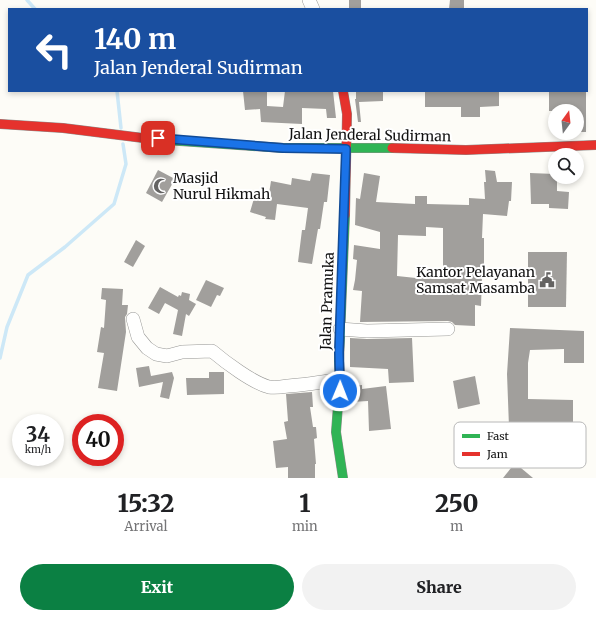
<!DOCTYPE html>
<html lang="en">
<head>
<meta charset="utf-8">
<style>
	:root { --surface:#fff; --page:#f2f2f2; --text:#202124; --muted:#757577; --accent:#0b8043 }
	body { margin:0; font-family:Merriweather,serif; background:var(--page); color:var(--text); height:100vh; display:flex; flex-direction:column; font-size:15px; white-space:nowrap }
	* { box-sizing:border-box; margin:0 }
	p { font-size:13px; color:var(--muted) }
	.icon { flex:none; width:22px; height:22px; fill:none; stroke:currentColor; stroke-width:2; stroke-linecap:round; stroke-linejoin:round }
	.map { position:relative; height:478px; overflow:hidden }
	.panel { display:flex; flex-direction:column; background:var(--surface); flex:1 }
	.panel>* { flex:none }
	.top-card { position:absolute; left:8px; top:8px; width:580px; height:84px; border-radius:0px; box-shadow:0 2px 6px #0003; background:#1a4fa0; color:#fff; overflow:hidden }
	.needle { width:26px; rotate:15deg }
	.tools { position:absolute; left:548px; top:104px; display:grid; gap:8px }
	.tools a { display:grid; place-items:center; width:36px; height:36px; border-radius:50%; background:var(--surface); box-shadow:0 2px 6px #0003; font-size:20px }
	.speed { position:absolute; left:12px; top:414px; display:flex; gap:8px; font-size:20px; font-weight:700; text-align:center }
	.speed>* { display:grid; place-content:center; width:52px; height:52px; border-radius:50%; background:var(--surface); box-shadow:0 2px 6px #0003; line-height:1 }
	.speed small { font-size:10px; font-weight:400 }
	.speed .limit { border:6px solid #d22; background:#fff; color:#111 }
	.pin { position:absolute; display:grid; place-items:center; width:34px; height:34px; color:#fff; margin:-17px; border-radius:8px; box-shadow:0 2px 6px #0006 }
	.me { position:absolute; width:44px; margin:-22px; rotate:1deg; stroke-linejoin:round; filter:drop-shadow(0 0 3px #0008) }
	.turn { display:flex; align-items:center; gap:14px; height:84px; padding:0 20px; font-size:18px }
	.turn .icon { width:52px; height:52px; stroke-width:2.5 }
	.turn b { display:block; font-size:28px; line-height:34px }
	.eta { display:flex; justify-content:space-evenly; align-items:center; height:68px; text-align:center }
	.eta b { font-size:24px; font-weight:800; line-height:28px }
	.primary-button { display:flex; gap:8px; margin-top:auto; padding:8px 20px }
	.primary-button a { flex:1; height:46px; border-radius:24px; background:var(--accent); color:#fff; font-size:16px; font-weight:800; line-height:46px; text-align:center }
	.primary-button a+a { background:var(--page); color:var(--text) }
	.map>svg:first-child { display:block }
</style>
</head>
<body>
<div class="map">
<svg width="596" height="478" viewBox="0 0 596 478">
	<rect width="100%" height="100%" fill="#fdfcf7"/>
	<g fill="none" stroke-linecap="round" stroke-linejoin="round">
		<!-- stream -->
		<g stroke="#cde8f7" stroke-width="3.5">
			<path d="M27,0L35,9"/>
			<path d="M117,91L121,128"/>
			<path d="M0,358L7,327L28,275L65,247L114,204L126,164L123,144"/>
		</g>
	</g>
	<!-- building -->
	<g fill="#a19f9c" fill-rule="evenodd">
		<rect x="349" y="0" width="12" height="9"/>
		<path d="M450,0H464V9H449Z"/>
		<path d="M243,91H267V106L283,107L285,91H333L336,118H327L326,109L302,108V124L261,122L260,109L245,110Z"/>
		<path d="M356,91H383V101L359,102L361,122H358L355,99H356Z"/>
		<path d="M425,91H499V106L480,107V117H461V107H425Z"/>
		<path d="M549,91H586V132H577V111H549Z"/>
		<path d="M158,170L175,179L162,202L146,193Z"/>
		<path d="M485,170L495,171L497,182H512L511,201H509L507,216L483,214L482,238H484V276H482L481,306L475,305V326L455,325L452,322L448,321L360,322L362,291L353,290L355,280L357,260L353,259L354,245L380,249V232L355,225L356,198L360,199L364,173L380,176L376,202L415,204V196H427V204L469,205V198L485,199L484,182H486ZM426,227L443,228V278L416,276V278L397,276L398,235L426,236Z"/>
		<path d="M312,173L330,175L327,202H324L320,229H318L312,264L298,262L302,230H305L308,208L277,204L275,220L265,219L266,217L250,212L255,195L268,200L271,181L291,185L292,178L310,181Z"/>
		<path d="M530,173L555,174V177H557V191L569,192L568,209L549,208V204H531Z"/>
		<path d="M136,240L145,246L133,267L124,262Z"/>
		<path d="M528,252H567L566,307H528Z"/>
		<path d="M206,280L224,288L220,296L217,295L211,307L196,300Z"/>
		<path d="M160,287L178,297L179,295L181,296L182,292L190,294L189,300L196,304L189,316L186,314L182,336L173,334L178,310L165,303L159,314L148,308Z"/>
		<path d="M102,288L123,289L122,305H128L127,314L125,317L126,332L117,391L98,388L104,353L97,352L101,327L104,328L106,300L101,299Z"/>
		<path d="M510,328L584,331V363H564V349L530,350L528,363V399L573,400V422H570L569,453L506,451L507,427H509L507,374Z"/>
		<path d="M350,338L367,339L412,338L414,382L389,383L388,369L350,367Z"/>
		<path d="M149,366L151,376L172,372L174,378L169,399L160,397L163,382L139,387L136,368Z"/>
		<path d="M209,372H224V394L187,395L186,378H209Z"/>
		<path d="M475,376L480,404L458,409L453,381Z"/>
		<path d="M362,385V389L386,386L391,429L369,431L368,401L351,402L350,386Z"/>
		<path d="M312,392L313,407H310L313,427H316L317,438L314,439L316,464H315V478H288V467L276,468L273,441L287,439L284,422L288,421L286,394Z"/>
		<path d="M515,463L533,478H503Z"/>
	</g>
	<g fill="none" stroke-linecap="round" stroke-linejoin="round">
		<!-- street casing -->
		<g stroke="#979795" stroke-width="14">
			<g id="street">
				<path d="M309,0L313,9"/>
				<path d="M133,319L138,337L147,348L156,354L167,356L182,352L212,351C225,362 253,383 269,387C275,388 282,387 288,386C306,385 323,382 340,379"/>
				<path d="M340,329L367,331L448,329"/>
			</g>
		</g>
		<!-- fast casing -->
		<g stroke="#8e8d8b" stroke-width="10">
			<g id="fast">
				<path d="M151,139L283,148H392"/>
				<path d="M343,478L336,432L340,379L339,361L345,215"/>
			</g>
		</g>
		<!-- jam casing -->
		<g stroke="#8e8d8b" stroke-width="10">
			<g id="jam">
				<path d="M343,91L347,114L345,215"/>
				<path d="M0,124L63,128L151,139"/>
				<path d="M392,148L466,150L596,145"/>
			</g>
		</g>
		<!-- street -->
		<use href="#street" stroke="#fffffe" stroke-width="13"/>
		<!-- fast -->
		<use href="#fast" stroke="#30b455" stroke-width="9"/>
		<!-- jam -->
		<use href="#jam" stroke="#e5322d" stroke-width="9"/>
	</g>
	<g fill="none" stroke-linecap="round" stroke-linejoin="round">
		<!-- route casing -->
		<g stroke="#114b97" stroke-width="10">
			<path id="route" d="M158,138L283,148L346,149L339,352L340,391"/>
		</g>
		<!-- route -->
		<use href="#route" stroke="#1a73e8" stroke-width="7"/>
	</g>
	<!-- icons -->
	<defs>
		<g id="mosque-bare" transform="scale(1.2)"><path d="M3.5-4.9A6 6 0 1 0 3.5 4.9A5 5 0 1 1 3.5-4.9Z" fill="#646362" stroke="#fff" stroke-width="2.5" paint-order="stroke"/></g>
		<g id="civic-bare" transform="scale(1.2)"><path d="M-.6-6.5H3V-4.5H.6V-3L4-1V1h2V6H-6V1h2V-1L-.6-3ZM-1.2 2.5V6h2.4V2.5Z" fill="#646362" stroke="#fff" stroke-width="2.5" paint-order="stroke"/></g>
	</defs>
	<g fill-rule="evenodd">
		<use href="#mosque-bare" x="161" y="186"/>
		<use href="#civic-bare" x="547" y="280"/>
	</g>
	<g text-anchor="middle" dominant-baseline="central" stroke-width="4" stroke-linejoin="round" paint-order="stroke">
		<!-- street labels -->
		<g font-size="14" fill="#111" stroke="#fff">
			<text transform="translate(370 135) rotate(1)">Jalan Jenderal Sudirman</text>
			<text transform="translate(327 301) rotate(-88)">Jalan Pramuka</text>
		</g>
		<!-- poi labels -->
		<g font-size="14" fill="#111" stroke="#fff" text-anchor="start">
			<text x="173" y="178">Masjid<tspan x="173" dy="16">Nurul Hikmah</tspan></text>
			<text x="535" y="272" text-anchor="end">Kantor Pelayanan<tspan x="535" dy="16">Samsat Masamba</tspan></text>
		</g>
	</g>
	<!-- legend -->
	<rect x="454" y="422" width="132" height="46" rx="6" fill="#fff" stroke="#b8b8b8" stroke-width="1"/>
	<rect x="462" y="434" width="18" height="4" fill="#30b455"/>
	<rect x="462" y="452" width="18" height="4" fill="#e5322d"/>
	<g font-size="11" fill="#111">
		<text x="487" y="440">Fast</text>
		<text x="487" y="458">Jam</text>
	</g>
</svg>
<div class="tools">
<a><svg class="needle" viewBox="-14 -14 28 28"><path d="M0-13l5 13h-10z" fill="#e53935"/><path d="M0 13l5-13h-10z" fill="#757577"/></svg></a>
<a><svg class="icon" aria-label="search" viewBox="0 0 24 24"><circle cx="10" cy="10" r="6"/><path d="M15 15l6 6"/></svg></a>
</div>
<div class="speed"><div>34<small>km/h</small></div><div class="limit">40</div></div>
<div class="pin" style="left:158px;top:138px;background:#d93025"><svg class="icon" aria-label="arrive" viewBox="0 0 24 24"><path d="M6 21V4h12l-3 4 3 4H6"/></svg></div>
<svg class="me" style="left:340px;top:391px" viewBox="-20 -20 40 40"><circle r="17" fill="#1a73e8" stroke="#fff" stroke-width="3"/><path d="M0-11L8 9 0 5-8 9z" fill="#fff"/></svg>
<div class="top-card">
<div class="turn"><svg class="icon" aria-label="left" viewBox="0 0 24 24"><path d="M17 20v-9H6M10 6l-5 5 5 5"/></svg><div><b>140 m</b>Jalan Jenderal Sudirman</div></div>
</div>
</div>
<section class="panel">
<div class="eta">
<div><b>15:32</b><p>Arrival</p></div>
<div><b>1</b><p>min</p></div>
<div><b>250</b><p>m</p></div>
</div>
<div class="primary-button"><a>Exit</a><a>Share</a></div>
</section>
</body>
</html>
